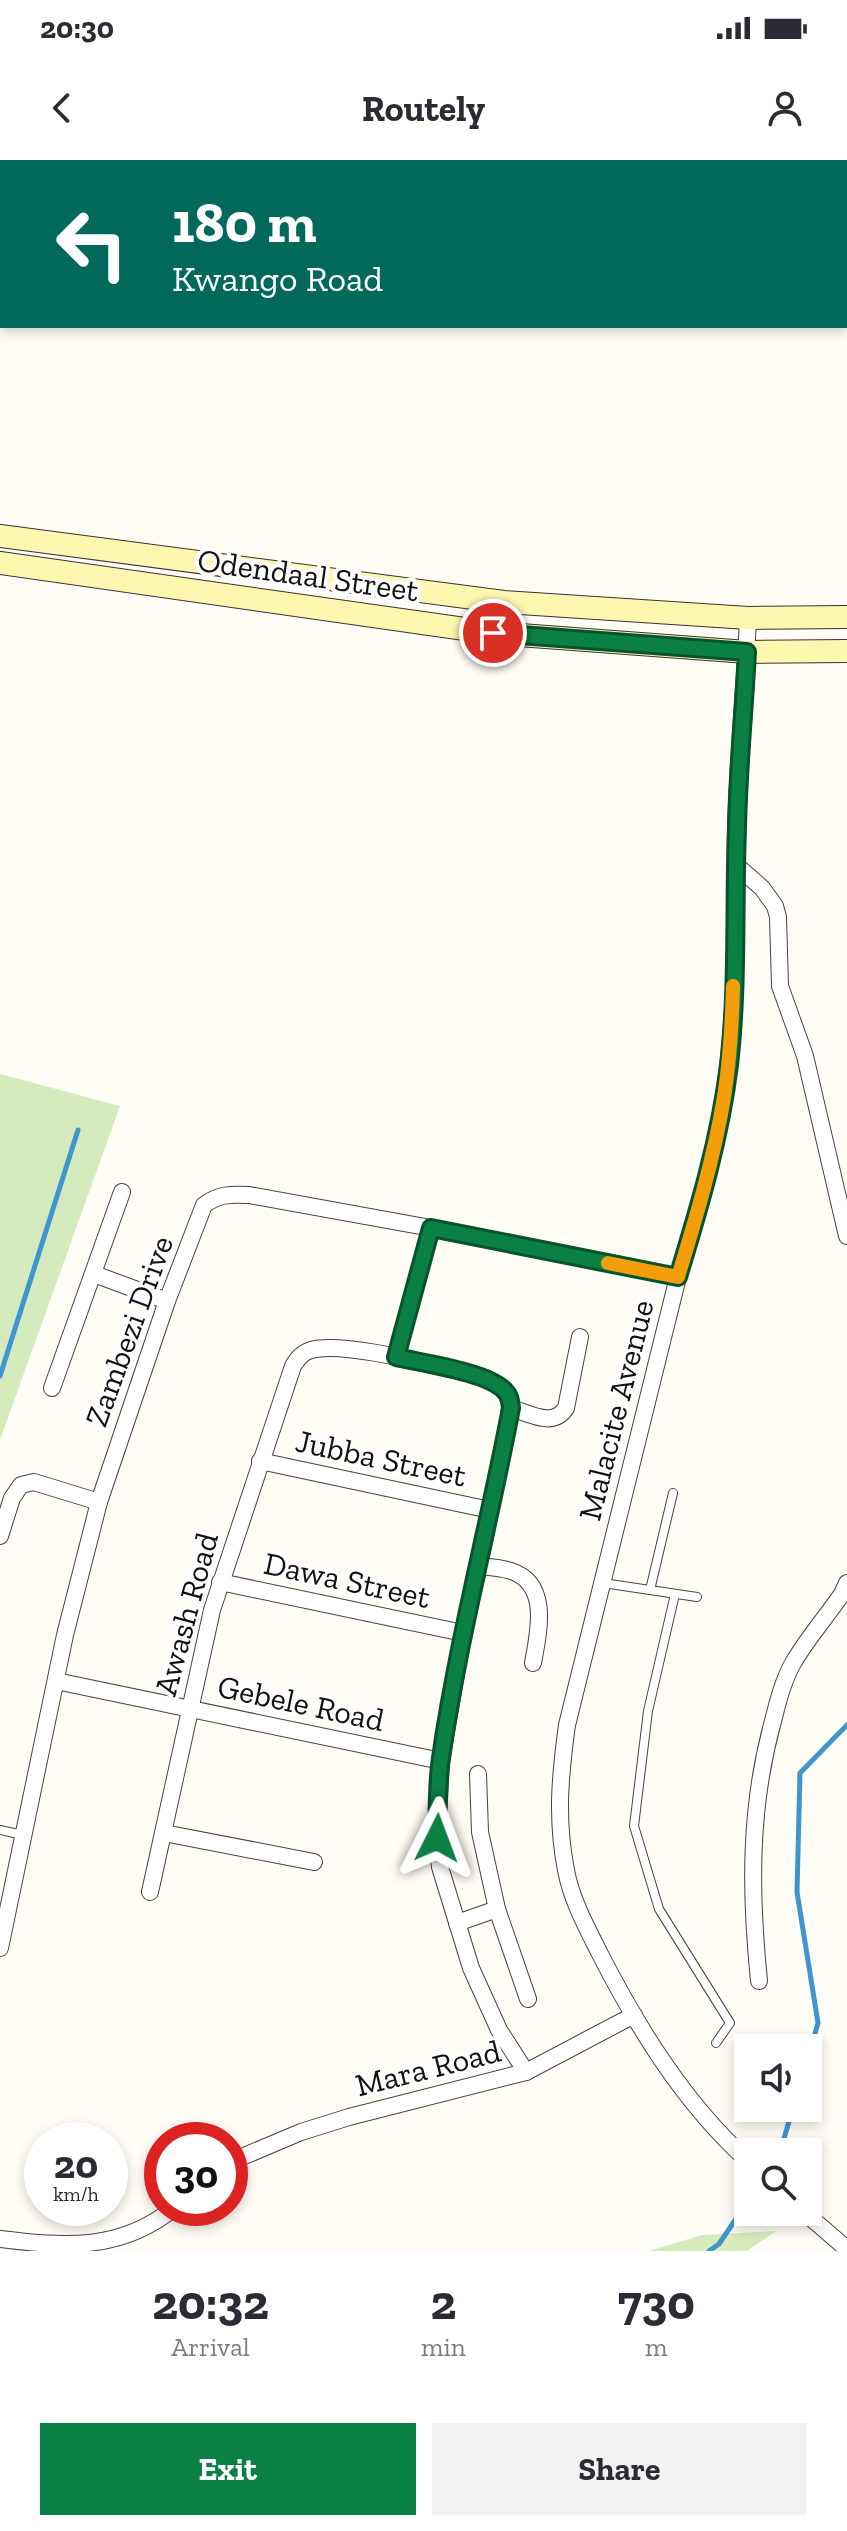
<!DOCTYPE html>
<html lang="en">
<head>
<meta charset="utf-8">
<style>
	:root { --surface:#fff; --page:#f2f2f3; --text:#2b2b33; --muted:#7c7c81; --accent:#0b8043 }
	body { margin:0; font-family:"Zilla Slab",serif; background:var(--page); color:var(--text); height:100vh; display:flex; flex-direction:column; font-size:30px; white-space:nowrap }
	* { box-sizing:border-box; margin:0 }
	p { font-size:26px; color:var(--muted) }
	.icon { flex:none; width:44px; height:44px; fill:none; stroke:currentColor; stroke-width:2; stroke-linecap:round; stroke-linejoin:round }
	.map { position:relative; height:2091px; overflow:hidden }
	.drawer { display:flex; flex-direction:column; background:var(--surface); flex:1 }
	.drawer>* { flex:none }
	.guide { position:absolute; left:0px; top:0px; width:848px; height:168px; box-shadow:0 4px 12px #0003; background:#00695c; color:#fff; overflow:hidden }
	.buttons { position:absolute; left:734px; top:1874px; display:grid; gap:16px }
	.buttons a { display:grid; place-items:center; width:88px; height:88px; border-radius:0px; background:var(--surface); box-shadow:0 4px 12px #0003; font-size:40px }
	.speed { position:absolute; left:24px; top:1962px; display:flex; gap:16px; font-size:40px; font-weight:700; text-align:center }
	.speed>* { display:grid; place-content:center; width:104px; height:104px; border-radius:50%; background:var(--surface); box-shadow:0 4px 12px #0003; line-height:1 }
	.speed small { font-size:20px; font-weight:400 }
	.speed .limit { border:12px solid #d22; background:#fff; color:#111 }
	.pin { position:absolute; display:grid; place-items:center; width:68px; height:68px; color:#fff; margin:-34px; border:4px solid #fff; border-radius:50%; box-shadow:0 2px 8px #0007 }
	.me { position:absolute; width:88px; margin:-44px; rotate:3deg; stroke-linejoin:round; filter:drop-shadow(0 0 6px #0008) }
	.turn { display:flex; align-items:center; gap:28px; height:168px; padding:0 40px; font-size:36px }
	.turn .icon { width:104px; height:104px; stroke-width:2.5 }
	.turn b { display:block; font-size:56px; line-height:68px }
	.eta { display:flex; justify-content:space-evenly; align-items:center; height:136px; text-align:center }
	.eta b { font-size:48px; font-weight:800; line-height:56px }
	.button { display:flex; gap:16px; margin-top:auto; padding:16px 40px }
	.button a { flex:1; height:92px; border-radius:0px; background:var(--accent); color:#fff; font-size:32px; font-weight:800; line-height:92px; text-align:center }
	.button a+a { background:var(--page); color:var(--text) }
	.status { display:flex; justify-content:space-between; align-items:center; height:56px; padding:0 40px; background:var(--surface); direction:ltr }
	.status svg { height:22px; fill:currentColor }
	header { display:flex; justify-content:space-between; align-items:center; height:104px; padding:0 40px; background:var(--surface); font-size:36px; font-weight:800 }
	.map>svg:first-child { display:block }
</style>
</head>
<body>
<div class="status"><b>20:30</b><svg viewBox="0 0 49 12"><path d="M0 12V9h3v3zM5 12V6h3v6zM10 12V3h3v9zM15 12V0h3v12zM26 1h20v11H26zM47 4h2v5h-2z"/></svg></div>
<header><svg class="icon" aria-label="back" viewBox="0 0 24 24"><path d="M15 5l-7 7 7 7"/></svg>Routely<svg class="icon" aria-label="person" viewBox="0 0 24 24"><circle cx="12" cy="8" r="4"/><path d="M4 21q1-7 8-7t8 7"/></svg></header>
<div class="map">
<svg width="847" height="2091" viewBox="0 0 847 2091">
	<rect width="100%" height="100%" fill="#fffdf5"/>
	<!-- green -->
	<g fill="#d5ebbd">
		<path d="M0,914L120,946L0,1280Z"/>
		<path d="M776,2071L747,2091H649L702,2075Z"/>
	</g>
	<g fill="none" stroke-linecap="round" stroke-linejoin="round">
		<!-- stream -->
		<g stroke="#3f96cf" stroke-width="5">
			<path d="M0,1216L78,970"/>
			<path d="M808,1898L818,1863L797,1732L800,1613L847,1565"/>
			<path d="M780,1992L793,1948"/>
			<path d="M709,2091L719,2084L748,2041"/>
		</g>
		<!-- lane casing -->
		<g stroke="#444" stroke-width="10">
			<g id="lane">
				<path d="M603,1423L697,1437"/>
				<path d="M650,1430L673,1333"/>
				<path d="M675,1434L648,1551L634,1666L659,1749L730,1863L716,1883"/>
				<path d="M0,1670L23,1675"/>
			</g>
		</g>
		<!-- street casing -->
		<g stroke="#444" stroke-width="18">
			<g id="street">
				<path d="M736,705L762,728L775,746L778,757L780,826L805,896L847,1076"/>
				<path d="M94,1114L167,1141"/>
				<path d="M396,1197L431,1068"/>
				<path d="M52,1228L122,1032"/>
				<path d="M511,1248C531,1254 553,1268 566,1248L580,1177"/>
				<path d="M260,1301L490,1350"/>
				<path d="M0,1376L12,1338L21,1325L34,1322L99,1342"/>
				<path d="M479,1406C489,1407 502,1408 511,1411C551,1424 538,1474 533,1503"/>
				<path d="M220,1422L463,1473"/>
				<path d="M56,1521L441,1601"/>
				<path d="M164,1673L314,1702"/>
				<path d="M150,1732L212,1450L293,1206C298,1198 302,1193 311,1190C346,1180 445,1209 483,1217C500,1224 508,1230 511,1248L479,1406L463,1473L441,1601L437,1678L440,1707L471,1808L499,1870L526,1912"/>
				<path d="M497,1749L528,1839"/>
				<path d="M457,1763L497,1749L480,1672L478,1614"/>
				<path d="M0,1788L65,1475L99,1342L167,1141L204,1045C219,1034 231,1034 249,1035L431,1068L678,1117"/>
				<path d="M759,1821C750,1732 749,1648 773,1561C778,1541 783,1521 793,1503C807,1479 826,1457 842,1434L847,1423"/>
				<path d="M748,2001C685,1944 639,1870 600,1794C587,1768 571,1739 566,1710C556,1659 560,1616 567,1565L678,1117C696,1058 715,997 724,936C738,848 735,758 736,669C738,599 745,528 748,458"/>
				<path d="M230,2002L301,1972L349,1957L526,1912L634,1855"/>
				<path d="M804,2052L847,2089"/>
				<path d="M0,2079C65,2087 121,2091 174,2048"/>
			</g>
		</g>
		<!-- secondary casing -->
		<g stroke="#333" stroke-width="24">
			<g id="secondary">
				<path d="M0,376L504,442L748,458L847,457"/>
				<path d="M0,403L493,473L747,492L847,491"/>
			</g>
		</g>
		<!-- lane -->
		<use href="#lane" stroke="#fff" stroke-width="8"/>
		<!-- street -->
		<use href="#street" stroke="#fff" stroke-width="16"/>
		<!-- secondary -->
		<use href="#secondary" stroke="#fff6b0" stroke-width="22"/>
	</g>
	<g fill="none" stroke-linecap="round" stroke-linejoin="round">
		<!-- route casing -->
		<g stroke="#07532c" stroke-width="20">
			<path id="route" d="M437,1678C438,1652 437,1624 441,1598C458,1480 489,1365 511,1248C510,1241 510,1236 505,1231C488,1212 422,1203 396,1197L431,1068L678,1117C699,1048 720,978 729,905C738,827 734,747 737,668C738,610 744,551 747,492L493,473"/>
		</g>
		<!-- route -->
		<use href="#route" stroke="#0b8043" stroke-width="14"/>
		<!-- slow -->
		<path stroke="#f59e0b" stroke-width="14" d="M608,1103L678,1117C696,1058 714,998 724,937C730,900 732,863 733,826"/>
	</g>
	<g text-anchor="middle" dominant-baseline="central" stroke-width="8" stroke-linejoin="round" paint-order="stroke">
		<!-- street labels -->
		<g font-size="32" fill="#111" stroke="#fff">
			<text transform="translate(308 415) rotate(8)">Odendaal Street</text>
			<text transform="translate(129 1171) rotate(-70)">Zambezi Drive</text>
			<text transform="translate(616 1250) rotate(-76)">Malacite Avenue</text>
			<text transform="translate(381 1298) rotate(12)">Jubba Street</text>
			<text transform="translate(347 1420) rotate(12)">Dawa Street</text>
			<text transform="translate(186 1454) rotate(-75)">Awash Road</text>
			<text transform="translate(301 1543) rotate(12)">Gebele Road</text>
			<text transform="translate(428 1908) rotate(-14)">Mara Road</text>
		</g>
	</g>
</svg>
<div class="buttons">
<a><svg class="icon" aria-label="sound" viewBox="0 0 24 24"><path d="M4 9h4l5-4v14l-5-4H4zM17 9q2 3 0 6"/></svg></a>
<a><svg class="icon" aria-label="search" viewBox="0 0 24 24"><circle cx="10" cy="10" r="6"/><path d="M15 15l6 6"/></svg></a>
</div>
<div class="speed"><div>20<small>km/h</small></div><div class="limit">30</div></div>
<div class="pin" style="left:493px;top:473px;background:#d93025"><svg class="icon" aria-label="arrive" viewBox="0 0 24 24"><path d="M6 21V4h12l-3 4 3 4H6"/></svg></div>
<svg class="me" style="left:437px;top:1678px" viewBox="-20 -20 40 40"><path d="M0-17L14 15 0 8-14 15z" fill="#0b8043" stroke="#fff" stroke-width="4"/></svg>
<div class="guide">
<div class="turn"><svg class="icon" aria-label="left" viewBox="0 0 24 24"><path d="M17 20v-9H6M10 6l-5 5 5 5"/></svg><div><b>180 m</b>Kwango Road</div></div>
</div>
</div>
<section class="drawer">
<div class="eta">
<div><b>20:32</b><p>Arrival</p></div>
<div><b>2</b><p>min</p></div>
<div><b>730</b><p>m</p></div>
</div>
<div class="button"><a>Exit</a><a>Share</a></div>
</section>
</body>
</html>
